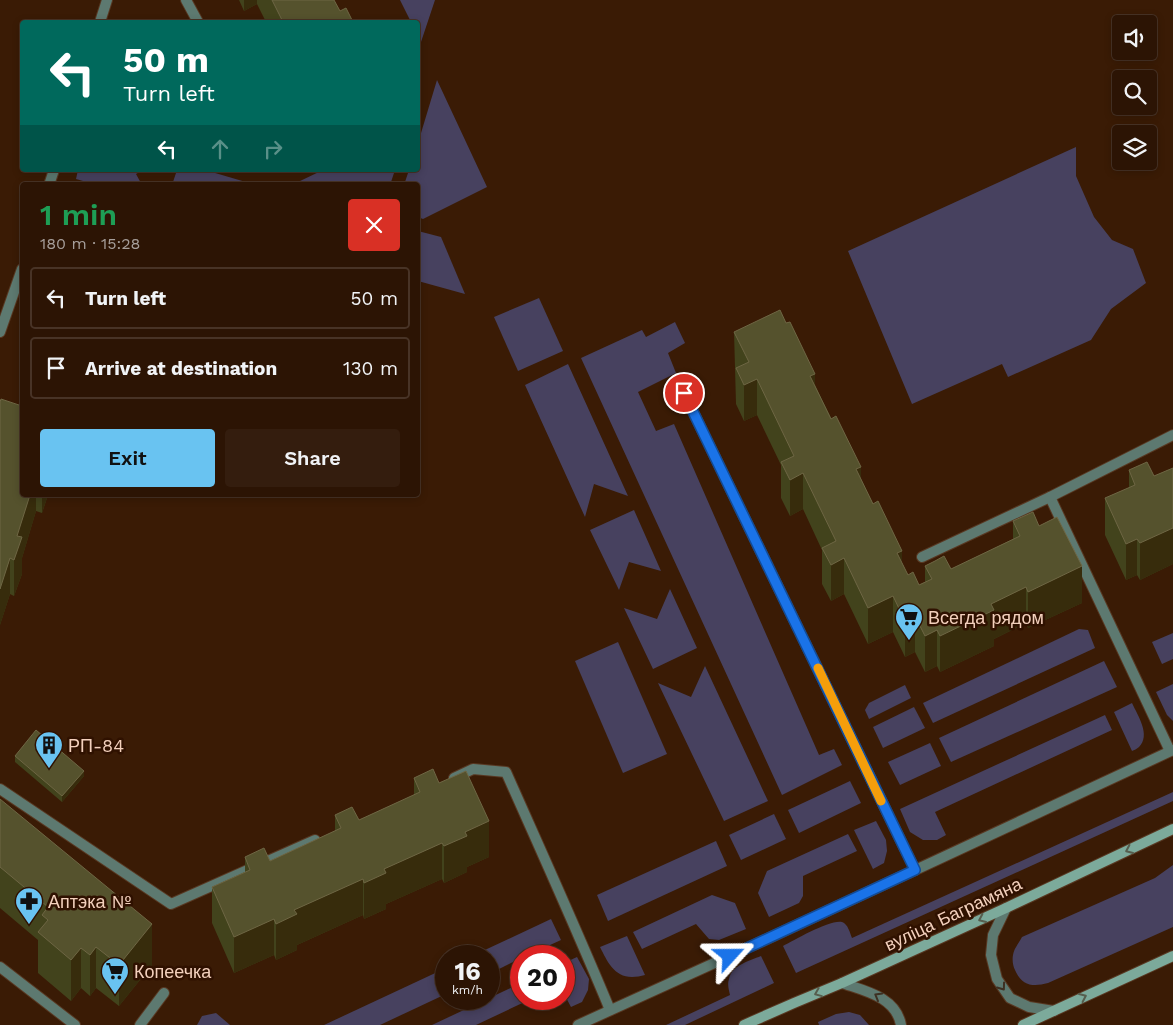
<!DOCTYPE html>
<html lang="en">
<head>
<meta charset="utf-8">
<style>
	:root { --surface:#2c1404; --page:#341d0e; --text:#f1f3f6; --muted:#a69e9a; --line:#483326; --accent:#69c3f1 }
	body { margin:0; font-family:"Work Sans",sans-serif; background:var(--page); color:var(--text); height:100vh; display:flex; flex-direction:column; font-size:19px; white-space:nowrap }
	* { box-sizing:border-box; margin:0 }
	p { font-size:16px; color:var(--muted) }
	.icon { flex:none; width:28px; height:28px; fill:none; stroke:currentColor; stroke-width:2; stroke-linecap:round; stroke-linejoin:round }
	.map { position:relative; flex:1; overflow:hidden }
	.side { position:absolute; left:20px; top:182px; width:400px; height:315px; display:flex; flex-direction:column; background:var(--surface); border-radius:5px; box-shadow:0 2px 8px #0003,0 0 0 1px var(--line) }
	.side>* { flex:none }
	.top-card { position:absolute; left:20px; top:20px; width:400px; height:152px; border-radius:5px; box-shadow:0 2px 8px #0003,0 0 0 1px var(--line); background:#00695c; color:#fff; overflow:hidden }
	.tools { position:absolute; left:1112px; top:15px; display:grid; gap:10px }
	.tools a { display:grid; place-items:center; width:45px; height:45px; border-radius:5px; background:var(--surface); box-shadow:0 2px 8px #0003,0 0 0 1px var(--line); font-size:25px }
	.speed { position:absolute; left:435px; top:945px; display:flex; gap:10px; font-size:25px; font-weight:700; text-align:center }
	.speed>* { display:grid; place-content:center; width:65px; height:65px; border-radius:50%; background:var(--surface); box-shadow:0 2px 8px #0003,0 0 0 1px var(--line); line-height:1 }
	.speed small { font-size:12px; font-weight:400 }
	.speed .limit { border:8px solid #d22; background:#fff; color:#111 }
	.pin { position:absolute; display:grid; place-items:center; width:42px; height:42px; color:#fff; margin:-21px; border:2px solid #fff; border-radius:50%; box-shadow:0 1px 5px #0007 }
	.me { position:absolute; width:55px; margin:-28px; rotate:66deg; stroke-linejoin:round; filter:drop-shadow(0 0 4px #0008) }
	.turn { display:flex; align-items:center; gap:18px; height:105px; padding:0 20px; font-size:22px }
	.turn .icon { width:65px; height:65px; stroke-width:2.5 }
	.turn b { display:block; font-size:35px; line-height:42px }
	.lanes { display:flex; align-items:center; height:48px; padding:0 20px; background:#0003; justify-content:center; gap:25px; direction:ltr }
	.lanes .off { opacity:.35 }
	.round { display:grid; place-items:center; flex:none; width:52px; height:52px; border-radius:5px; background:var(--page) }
	.headline { display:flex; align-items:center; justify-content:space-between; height:85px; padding:0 20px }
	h1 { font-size:30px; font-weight:600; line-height:38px; color:#1e9e55 }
	.primary-button { display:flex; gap:10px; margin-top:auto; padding:10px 20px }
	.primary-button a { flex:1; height:58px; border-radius:5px; background:var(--accent); color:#111; font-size:20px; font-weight:600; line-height:58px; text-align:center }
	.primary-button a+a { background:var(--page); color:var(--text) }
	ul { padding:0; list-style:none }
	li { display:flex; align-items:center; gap:15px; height:62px; margin:0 10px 8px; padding:0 10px; border:2px solid var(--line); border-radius:5px }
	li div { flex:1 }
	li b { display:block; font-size:19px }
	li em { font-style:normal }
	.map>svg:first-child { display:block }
</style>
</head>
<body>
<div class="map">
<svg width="1173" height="1025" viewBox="0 0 1173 1025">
	<rect width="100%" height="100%" fill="#3a1b05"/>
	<!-- green -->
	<g fill="#47415f">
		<path d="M400,0H435L421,42L418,35V22H411Z"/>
		<path d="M437,80L487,187L423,219L418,217V185H404L409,170H418V143Z"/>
		<path d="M1076,147V176L1094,217L1112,240L1133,249L1146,283L1111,309L1091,340L1008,377L1002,364L912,404L848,251Z"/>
		<path d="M78,170H143L136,174L142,185H97L76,179Z"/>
		<path d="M177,170H205L256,185H172Z"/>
		<path d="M323,170H395L390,185H310L298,182Z"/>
		<path d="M418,231L441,237L465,294L418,281Z"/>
		<path d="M539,298L563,351L518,371L494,317Z"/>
		<path d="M675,322L685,343L668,353L676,373L638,392L656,431L674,424L819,755L834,749L842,765L782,795L581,358L642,330L646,337Z"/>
		<path d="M568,364L628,496L594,484L585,517L525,385Z"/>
		<path d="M634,510L661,571L629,562L619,590L590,530Z"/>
		<path d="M670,589L697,648L653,669L624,608L657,619Z"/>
		<path d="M1079,629L1088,630L1095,648L933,723L923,703Z"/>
		<path d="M1173,633V659L1162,664L1152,642Z"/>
		<path d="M618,642L667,754L623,773L575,661Z"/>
		<path d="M1104,661L1117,687L951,762L939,738Z"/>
		<path d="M705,666L768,801L724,821L658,683L691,697Z"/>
		<path d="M1173,684V721L1167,715L1156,692Z"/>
		<path d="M905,685L911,698L869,719L865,710L869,703Z"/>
		<path d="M1132,703C1138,716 1151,735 1139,747C1137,749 1134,750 1132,751L1114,712Z"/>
		<path d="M914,707L925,728L883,748L873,727Z"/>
		<path d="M1105,715L1112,730L935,812L946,835L937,840H923L910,832L900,809Z"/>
		<path d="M930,743L941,766L900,785L888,762Z"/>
		<path d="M850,781L861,803L799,833L788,810Z"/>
		<path d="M1173,792V801L796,973L783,946C794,940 831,919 842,922C848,924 850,933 852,938Z"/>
		<path d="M774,814L786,839L741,860L729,835Z"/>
		<path d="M876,821L886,840L887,851L884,863L873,869L854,830Z"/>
		<path d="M848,834L857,851L803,876V896L799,903L769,917L758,893L767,871Z"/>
		<path d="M716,841L727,866L608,921L597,895Z"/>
		<path d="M1173,865V927L1048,983C1033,987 1022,986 1015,970C1013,966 1012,960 1013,955C1014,948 1019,943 1022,937L1155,878Z"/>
		<path d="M712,895L735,903L746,929L719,940L709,939L696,924L642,949L633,932Z"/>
		<path d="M551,919L561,940L526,956H521V958L489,974V956H472Z"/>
		<path d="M627,936L645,975C641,976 636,977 632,977C614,977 607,961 600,947Z"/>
		<path d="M761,956L774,983L685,1025H666L730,995C729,990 727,984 729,979C732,965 749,961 761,956Z"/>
		<path d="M577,957L589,979L588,990L582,1002L571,1007L564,994V963Z"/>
		<path d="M446,968V994L380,1025H324Z"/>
		<path d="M521,983V999H531L476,1025H432Z"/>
		<path d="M849,1012L860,1015L869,1025H819L818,1022L836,1014Z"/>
		<path d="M216,1013L230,1025H197L202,1016Z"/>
	</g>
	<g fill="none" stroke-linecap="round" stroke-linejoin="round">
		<!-- lane casing -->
		<g stroke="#583822" stroke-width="12">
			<g id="lane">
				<path d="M186,0L198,22"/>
				<path d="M100,22L107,0"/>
				<path d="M49,185L54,170"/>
				<path d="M0,332L22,269"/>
				<path d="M684,393L915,870"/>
				<path d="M1050,497L1170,751"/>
				<path d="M922,557L1050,497L1173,435"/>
				<path d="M454,778L473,769L506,772C541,851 577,930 610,1010"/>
				<path d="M0,789L171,904L315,840"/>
				<path d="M0,967L75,1025"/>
				<path d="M140,1025L164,993"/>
				<path d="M578,1025L765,940L1173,750"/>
			</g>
		</g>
		<!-- street casing -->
		<g stroke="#583822" stroke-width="12">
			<g id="street">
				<path d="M1006,908L993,935L991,955L997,979L1010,998L1029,1007L1054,1011"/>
				<path d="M842,983C865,991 896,997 901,1025"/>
			</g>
		</g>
		<!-- secondary casing -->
		<g stroke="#583822" stroke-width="12">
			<g id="secondary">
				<path d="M744,1025L794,1003L842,983L1006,908L1173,829"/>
				<path d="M1023,1025L1173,956"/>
			</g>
		</g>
		<!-- lane -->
		<use href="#lane" stroke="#5d7970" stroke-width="10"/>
		<!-- street -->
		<use href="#street" stroke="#5d7970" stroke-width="10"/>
		<!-- secondary -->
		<use href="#secondary" stroke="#7caa9b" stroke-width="10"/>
	</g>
	<!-- wall -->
	<g fill="#42431c">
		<path d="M239,0H334L340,11L353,22H266L257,4L244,11Z"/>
		<path d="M734,332L815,385L908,575L919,585L925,582V566L951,569L1013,539V521L1039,526L1082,603L1028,628L1026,623L994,639V646L940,672L937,666L925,672L915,652L905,657L893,632L868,644L844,594L831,601L822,584V550L803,509L790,516L781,498V465L757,415L744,421L736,404Z"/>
		<path d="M0,402L22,495H48L42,513L36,511L22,558V574L14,596L10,594L0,625Z"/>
		<path d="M1173,468V564L1140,580L1137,575L1126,580L1105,535V498L1129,488V470L1154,476Z"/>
		<path d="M15,756L84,776L62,802L15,762Z"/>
		<path d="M414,778L439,783L489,857L467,867V872L444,883L442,879L386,904V909L364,919L363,915L297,945V950L276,960L274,955L234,973L212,923V887L245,872V857L270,861L335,831V815L359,820L414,795Z"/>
		<path d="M0,799L152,965L119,1006L96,988L90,996L81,988L71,1001L38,973V940L0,908Z"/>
	</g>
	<!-- shaded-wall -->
	<g fill="#372c0c">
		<path d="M244,0H257V4L244,11Z"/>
		<path d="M815,374V410L810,376Z"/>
		<path d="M757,379V415L744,421V385Z"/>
		<path d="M861,467V503L856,469Z"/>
		<path d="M803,473V509L790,516V480Z"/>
		<path d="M30,495H36V511L22,558V574L14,596V560L17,536Z"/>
		<path d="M42,495H48L42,513Z"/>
		<path d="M1173,528V564L1140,580V543Z"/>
		<path d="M1137,539V575L1126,580V544Z"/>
		<path d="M902,551V587L897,553Z"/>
		<path d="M10,558V594L0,625V589Z"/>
		<path d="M844,558V594L831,601V565Z"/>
		<path d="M1082,566V603L1028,628V592Z"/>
		<path d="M1026,587V623L994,639V646L940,672V636L991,604Z"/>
		<path d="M893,596V632L868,644V608Z"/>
		<path d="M915,616V652L905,657V621Z"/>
		<path d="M937,630V666L925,672V636Z"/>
		<path d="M84,771V776L62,802V796Z"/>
		<path d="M489,821V857L467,867V872L444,883V846L465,832Z"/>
		<path d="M442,843V879L386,904V909L364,919V883L384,869Z"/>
		<path d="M363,879V915L297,945V950L276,960V924L294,910Z"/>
		<path d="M274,919V955L234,973V937Z"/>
		<path d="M152,924V965L119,1006V965Z"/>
		<path d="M96,947V988L90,996V955Z"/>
		<path d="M81,948V988L71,1001V960Z"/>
	</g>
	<!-- building -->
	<g fill="#55522d" stroke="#6e6644">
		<path d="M272,0H334L340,11L346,8L353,22H283Z"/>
		<path d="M780,310L786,323L790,322L815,374L810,376L831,419L836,416L861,467L856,469L873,504L878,501L902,551L897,553L908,575L913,572L919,585L932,579L925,566L935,561L944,556L951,569L1020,536L1013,521L1033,512L1039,526L1057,517L1082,566L1028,592L1026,587L991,604L994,610L940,636L937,630L925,636L915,616L905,621L893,596L868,608L844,558L831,565L822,548L836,541L803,473L790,480L781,462L794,456L757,379L744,385L736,368L749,362L734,332Z"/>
		<path d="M1,399L22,406V495H30L17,536L22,537L14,560L10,558L0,589V402Z"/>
		<path d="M1147,462L1154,476L1173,468V528L1140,543L1137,539L1126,544L1105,498L1135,485L1129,470Z"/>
		<path d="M36,730L84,771L62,796L15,756Z"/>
		<path d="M433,769L439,783L466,771L489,821L465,832L467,836L444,846L442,843L384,869L386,873L364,883L363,879L294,910L297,914L276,924L274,919L234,937L212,887L250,870L245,857L264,848L270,861L341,828L335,815L352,807L359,820L420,792L414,778Z"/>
		<path d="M0,799L152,924L119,965L96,947L90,955L81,948L71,960L38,932L48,920L42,915L48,907L0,867Z"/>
	</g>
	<!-- one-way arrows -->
	<defs><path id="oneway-chevron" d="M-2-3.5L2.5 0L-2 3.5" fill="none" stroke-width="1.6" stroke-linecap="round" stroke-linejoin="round" transform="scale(1.25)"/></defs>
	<g stroke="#565e4e">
		<use href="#oneway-chevron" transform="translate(1129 850) rotate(155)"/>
		<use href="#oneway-chevron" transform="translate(982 919) rotate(155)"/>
		<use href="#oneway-chevron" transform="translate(818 993) rotate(158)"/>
		<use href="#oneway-chevron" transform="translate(1083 997) rotate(-25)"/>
	</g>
	<g stroke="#3d3022">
		<use href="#oneway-chevron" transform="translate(1002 987) rotate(54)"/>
		<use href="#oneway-chevron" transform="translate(878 996) rotate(-150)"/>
	</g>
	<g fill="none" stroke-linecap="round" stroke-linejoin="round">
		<!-- route casing -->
		<g stroke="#114b97" stroke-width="12">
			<path id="route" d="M684,393L915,870L730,956"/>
		</g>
		<!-- route -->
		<use href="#route" stroke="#1a73e8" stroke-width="9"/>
		<!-- slow -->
		<path stroke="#f59e0b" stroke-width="9" d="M818,668L881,801"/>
	</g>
	<!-- icons -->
	<defs>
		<g id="supermarket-pin" transform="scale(1.4375)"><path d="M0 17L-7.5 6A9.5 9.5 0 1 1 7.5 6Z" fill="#69c3f1" stroke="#2f1100"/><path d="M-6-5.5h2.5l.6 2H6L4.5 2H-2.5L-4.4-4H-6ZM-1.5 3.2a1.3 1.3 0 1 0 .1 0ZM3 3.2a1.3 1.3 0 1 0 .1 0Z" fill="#111"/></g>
		<g id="building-pin" transform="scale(1.4375)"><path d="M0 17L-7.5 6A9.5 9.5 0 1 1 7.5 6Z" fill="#69c3f1" stroke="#2f1100"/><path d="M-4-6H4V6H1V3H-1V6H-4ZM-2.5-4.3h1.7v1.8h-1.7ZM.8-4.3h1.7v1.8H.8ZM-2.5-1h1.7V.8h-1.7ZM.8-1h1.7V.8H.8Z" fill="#111"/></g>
		<g id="pharmacy-pin" transform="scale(1.4375)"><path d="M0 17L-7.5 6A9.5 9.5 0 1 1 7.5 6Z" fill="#69c3f1" stroke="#2f1100"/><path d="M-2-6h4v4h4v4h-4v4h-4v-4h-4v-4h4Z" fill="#111"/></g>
	</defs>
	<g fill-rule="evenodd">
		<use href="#supermarket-pin" x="909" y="617"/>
		<use href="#building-pin" x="49" y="745"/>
		<use href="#pharmacy-pin" x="29" y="901"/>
		<use href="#supermarket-pin" x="115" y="971"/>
	</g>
	<g text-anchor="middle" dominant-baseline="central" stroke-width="5" stroke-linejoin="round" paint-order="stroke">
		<!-- poi labels -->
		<g font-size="18" fill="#f3d0bc" stroke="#2f1100" text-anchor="start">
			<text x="928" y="617">Всегда рядом</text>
			<text x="68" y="745">РП-84</text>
			<text x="48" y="901">Аптэка №</text>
			<text x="134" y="971">Копеечка</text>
		</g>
		<!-- street labels -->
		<g font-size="18" fill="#f3d0bc" stroke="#2f1100">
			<text transform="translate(953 914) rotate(-25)">вуліца Баграмяна</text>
		</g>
	</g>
</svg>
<div class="tools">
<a><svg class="icon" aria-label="sound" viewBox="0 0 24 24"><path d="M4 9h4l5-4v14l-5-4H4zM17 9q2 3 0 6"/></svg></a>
<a><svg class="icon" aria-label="search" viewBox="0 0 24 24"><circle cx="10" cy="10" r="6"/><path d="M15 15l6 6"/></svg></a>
<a><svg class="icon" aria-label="layers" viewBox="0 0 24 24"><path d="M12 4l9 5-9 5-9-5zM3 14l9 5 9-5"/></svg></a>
</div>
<div class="speed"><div>16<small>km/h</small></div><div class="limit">20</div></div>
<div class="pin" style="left:684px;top:393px;background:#d93025"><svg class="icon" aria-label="arrive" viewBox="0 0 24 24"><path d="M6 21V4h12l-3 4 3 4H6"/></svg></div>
<svg class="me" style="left:730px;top:956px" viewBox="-20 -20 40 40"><path d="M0-17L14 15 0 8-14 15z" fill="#1a73e8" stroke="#fff" stroke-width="4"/></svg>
<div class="top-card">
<div class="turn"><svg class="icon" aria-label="left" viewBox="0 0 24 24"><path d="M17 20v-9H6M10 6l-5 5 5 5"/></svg><div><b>50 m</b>Turn left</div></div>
<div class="lanes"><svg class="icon" aria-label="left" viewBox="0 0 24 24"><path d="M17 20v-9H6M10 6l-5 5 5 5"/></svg><svg class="icon off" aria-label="ahead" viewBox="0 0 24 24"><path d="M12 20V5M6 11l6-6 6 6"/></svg><svg class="icon off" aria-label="right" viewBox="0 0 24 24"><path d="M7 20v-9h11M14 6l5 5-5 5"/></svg></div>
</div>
<section class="side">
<div class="headline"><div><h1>1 min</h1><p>180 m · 15:28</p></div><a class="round" style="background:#d93025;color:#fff"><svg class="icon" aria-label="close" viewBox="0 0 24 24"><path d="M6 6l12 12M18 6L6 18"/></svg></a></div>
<ul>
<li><svg class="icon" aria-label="left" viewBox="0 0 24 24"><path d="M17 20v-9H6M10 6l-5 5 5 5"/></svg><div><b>Turn left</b></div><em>50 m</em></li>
<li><svg class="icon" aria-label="arrive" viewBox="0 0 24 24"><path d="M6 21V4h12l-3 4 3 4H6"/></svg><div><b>Arrive at destination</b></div><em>130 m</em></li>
</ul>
<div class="primary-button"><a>Exit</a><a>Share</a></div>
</section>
</div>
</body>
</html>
